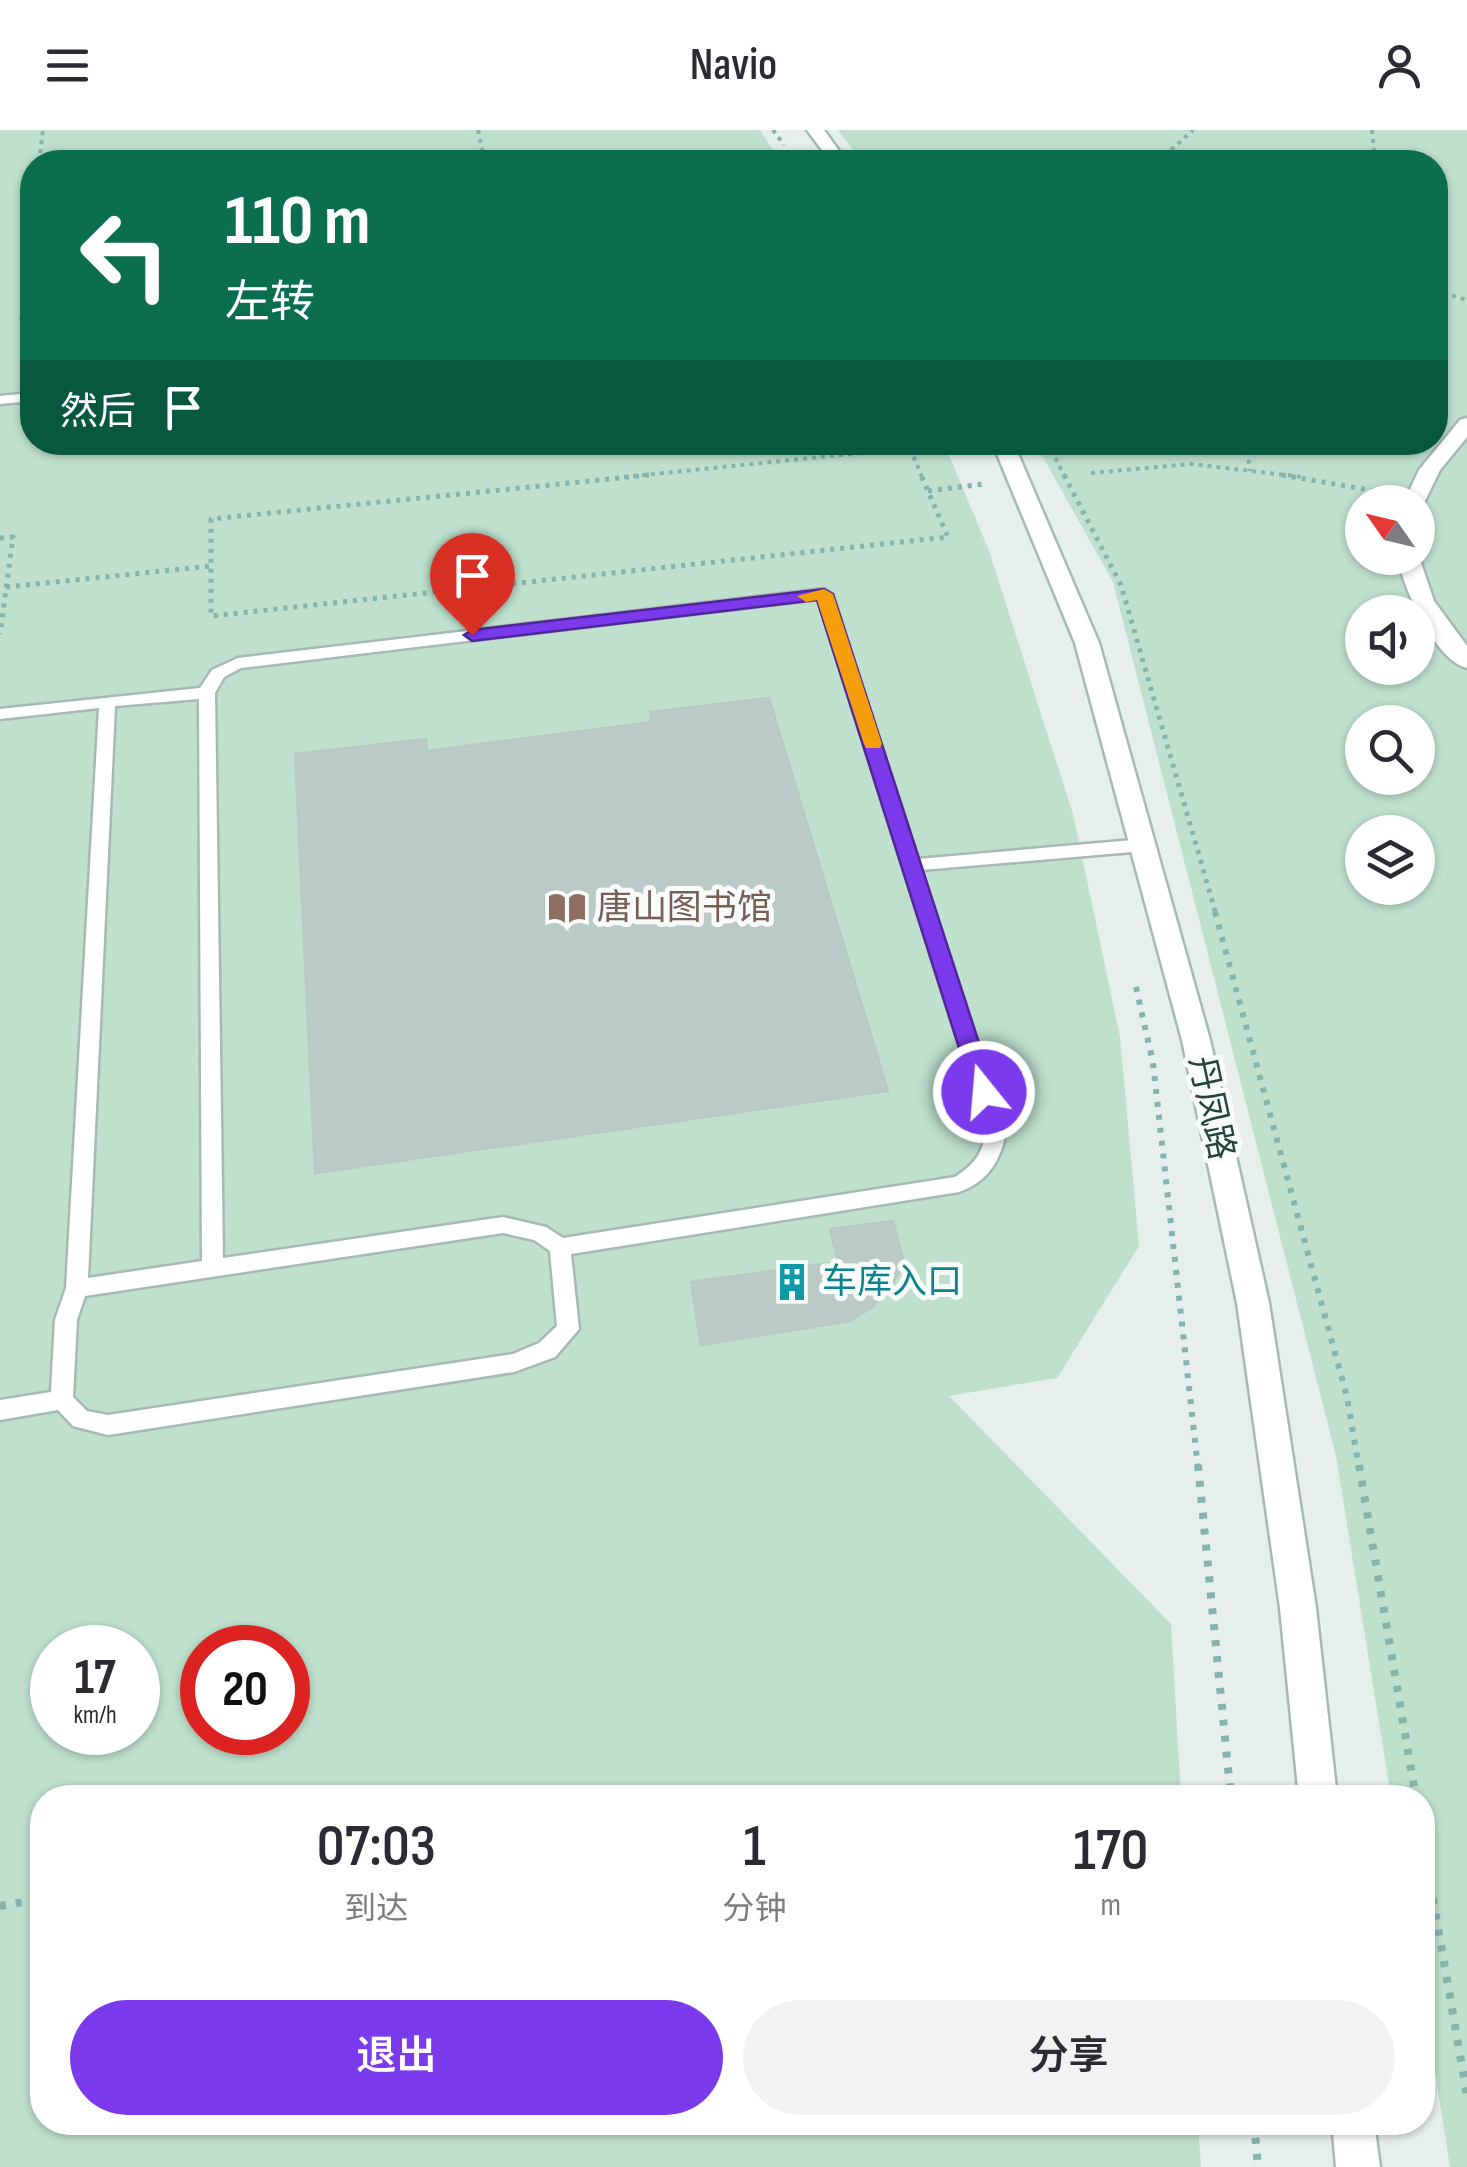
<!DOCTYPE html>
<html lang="zh">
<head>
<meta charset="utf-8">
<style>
	:root { --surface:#fff; --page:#f2f2f3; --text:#2b2b33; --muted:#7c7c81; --accent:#7c3aed }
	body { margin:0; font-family:"Sofia Sans Condensed","Noto Sans SC",sans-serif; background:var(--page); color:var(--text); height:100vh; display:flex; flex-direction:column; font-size:38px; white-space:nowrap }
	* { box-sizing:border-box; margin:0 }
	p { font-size:32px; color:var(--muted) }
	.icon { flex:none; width:55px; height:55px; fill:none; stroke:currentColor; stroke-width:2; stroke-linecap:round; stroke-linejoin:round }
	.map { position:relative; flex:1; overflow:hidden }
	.side { position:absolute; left:30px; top:1655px; width:1405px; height:350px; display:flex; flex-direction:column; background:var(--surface); border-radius:40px; box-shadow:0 2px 8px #0004 }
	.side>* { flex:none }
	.top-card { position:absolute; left:20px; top:20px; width:1428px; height:305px; border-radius:40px; box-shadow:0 2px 8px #0004; background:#0b6e4f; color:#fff; overflow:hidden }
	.needle { width:65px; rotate:304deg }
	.controls { position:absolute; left:1345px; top:355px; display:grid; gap:20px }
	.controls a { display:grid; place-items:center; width:90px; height:90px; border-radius:50%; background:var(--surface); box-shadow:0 2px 8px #0004; font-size:50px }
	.speed { position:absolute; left:30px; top:1495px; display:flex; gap:20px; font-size:50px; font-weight:700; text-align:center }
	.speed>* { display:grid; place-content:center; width:130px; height:130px; border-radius:50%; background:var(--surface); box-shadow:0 2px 8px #0004; line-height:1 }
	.speed small { font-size:25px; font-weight:400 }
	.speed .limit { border:15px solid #d22; background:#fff; color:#111 }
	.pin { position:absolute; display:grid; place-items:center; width:85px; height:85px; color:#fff; margin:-102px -42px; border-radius:50% 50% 50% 0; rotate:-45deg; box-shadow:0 0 10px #0007 }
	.pin .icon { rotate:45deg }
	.me { position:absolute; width:110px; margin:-55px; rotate:343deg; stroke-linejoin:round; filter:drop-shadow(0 0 8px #0008) }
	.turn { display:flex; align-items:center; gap:35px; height:210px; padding:0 40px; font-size:45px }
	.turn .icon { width:130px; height:130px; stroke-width:2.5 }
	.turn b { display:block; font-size:70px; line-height:85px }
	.then { display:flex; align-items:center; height:95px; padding:0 40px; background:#0003; gap:20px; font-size:38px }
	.eta { display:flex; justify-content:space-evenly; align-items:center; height:170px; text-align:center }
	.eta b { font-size:60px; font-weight:600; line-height:70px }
	.button { display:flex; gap:20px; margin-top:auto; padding:20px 40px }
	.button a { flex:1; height:115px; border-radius:60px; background:var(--accent); color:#fff; font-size:40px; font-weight:600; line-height:115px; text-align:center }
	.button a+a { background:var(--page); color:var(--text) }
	header { display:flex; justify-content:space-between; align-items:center; height:130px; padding:0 40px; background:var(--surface); font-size:45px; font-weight:600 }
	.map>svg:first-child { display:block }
</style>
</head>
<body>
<header><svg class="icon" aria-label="menu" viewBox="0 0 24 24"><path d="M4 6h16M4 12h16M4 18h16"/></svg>Navio<svg class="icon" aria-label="person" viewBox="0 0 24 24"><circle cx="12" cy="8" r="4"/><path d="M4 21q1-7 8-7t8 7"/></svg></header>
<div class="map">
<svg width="1467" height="2037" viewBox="0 0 1467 2037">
	<rect width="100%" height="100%" fill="#e6efec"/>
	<!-- green -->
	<g fill="#bee0cc" fill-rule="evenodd">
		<path d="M0,0H760L781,32H32V312L944,313L989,421L1073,684L1120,907L1139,1116L1057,1248L949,1266L1171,1494L1181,1667L42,1668V1992H1198L1201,2037H0ZM52,1518H138V1602H52ZM202,1518H288V1602H202Z"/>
		<path d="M838,0H1467V2037H1450L1423,1866L1422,1668L1391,1667L1336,1326L1113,452L1035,313L1435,312V32H862ZM1362,372H1418V428H1362ZM1362,482H1418V538H1362ZM1362,592H1418V648H1362ZM1362,702H1418V758H1362Z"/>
	</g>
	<!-- building -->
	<g fill="#bbcac6" stroke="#b8c9c4" stroke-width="2.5">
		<path d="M769,568L888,961L315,1043L295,624L426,609L427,621L652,592L650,582Z"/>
		<path d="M893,1091L904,1132L893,1153L871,1178L850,1191L701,1215L691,1152L838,1132L830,1099Z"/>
	</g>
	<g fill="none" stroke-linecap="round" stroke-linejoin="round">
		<!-- service casing -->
		<g stroke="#a8b8b4" stroke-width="5">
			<g id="service">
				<path d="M32,263V271L0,274V266Z"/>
				<path d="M824,459L832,464L918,729L1144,709L1153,715L1144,721L921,740L1006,1000C1002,1029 988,1052 959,1062L571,1124L579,1199L555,1227L514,1242L108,1305L73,1296L58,1280L0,1290V1270L51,1262L55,1190L66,1158L99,578L0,589V579L200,558L212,540L238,528ZM818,469L986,1000C983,1023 975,1034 955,1047L563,1108L546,1097L503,1087L223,1128L215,563L224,547L241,538ZM199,569L202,1131L88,1148L115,576ZM503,1103L534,1110L550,1121L557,1196L539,1213L513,1224L108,1285L87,1281L73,1267L77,1190L85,1166Z"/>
			</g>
		</g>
		<!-- minor casing -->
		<g stroke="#a8b8b4" stroke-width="5">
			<g id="minor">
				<path d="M1467,288V307L1440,340L1422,377L1418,378V372H1404L1419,340L1460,290Z"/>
				<path d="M1418,424L1434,471L1467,516V538C1435,530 1403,458 1398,428H1418Z"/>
			</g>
		</g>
		<!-- secondary casing -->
		<g stroke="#a4bbb6" stroke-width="5">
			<g id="secondary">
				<path d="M807,0H824L847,32H831Z"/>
				<path d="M992,312H1013L1099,513L1210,910L1269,1173L1316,1478L1337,1668H1299L1280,1478L1237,1173L1182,910L1075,513Z"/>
				<path d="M1332,1992H1374L1380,2037H1336Z"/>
			</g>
		</g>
		<!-- path-far3 -->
		<g stroke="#85b4ac" stroke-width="4" stroke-dasharray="4 5" stroke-linecap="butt">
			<path d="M478,0L485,32"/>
			<path d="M773,0L784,15"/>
			<path d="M1372,0L1375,32"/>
			<path d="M39,32L43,0"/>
			<path d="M1147,32L1170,21L1193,0"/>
			<path d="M32,89L21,188L32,187"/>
			<path d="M1435,160L1467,170"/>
			<path d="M1047,312L1065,347"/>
			<path d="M1246,312L1250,341"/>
			<path d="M1091,343L1191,334L1303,347"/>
			<path d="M624,347L910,318L922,347"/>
		</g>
		<!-- path-far2 -->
		<g stroke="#85b4ac" stroke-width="5" stroke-dasharray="4 6" stroke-linecap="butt">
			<path d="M649,345L211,389V486L948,407L921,345"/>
			<path d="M1064,345L1121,455L1216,784"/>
			<path d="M1282,345L1381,362"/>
			<path d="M928,361L984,354"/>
			<path d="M0,408L13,407L0,504"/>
			<path d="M6,457L211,436"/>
		</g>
		<!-- path-far1 -->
		<g stroke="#85b4ac" stroke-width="6" stroke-dasharray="5 8" stroke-linecap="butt">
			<path d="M1215,782L1347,1267L1359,1338"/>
			<path d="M1136,857L1153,933L1198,1338"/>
		</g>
		<!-- path -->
		<g stroke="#85b4ac" stroke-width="8" stroke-dasharray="6 10" stroke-linecap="butt">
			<path d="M1198,1335L1231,1668"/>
			<path d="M1359,1335L1416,1668"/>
			<path d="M1422,1705L1467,1965"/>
			<path d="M0,1776L42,1769"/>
			<path d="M1254,1992L1258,2037"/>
		</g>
		<!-- service -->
		<use href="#service" fill="#fff" fill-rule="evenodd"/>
		<!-- minor -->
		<use href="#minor" fill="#fff" fill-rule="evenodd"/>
		<!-- secondary -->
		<use href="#secondary" fill="#fff" fill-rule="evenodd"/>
	</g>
	<!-- route -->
	<path fill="#7c3aed" stroke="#51269a" stroke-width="2.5" d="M824,459L833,464L995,962L992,968L984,970L973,962L817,470L472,511L464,505L472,500Z"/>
	<!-- slow -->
	<path fill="#f59e0b" d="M824,459L833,464L882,614L880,618H866L864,614L817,470L806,472L797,466Z"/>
	<!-- icons -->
	<defs>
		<g id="library-bare" transform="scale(3)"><path d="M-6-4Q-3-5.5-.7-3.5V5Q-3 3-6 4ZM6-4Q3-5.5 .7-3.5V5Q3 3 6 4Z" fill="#8d6e63" stroke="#f7fbf9" stroke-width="2.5" paint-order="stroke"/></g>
		<g id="building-bare" transform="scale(3)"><path d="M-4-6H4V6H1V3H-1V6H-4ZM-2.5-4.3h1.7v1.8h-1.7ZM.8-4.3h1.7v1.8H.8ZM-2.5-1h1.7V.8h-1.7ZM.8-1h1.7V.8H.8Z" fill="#0f9aa8" stroke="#f7fbf9" stroke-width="2.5" paint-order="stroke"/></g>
	</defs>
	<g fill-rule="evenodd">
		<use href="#library-bare" x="567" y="778"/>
		<use href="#building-bare" x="792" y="1152"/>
	</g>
	<g text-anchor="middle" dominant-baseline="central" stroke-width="10" stroke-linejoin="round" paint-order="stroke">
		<!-- education labels -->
		<g font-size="35" fill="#785e54" stroke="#f7fbf9" text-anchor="start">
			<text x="597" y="778">唐山图书馆</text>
		</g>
		<!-- street labels -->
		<g font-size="35" fill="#24423e" stroke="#f7fbf9">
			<text transform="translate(1211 978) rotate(78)">丹凤路</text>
		</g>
		<!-- culture labels -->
		<g font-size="35" fill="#0d838f" stroke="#f7fbf9" text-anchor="start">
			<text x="822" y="1152">车库入口</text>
		</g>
	</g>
</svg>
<div class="controls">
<a><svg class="needle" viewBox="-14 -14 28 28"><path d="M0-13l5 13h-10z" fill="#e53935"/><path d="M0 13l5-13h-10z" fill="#7c7c81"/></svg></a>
<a><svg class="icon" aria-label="sound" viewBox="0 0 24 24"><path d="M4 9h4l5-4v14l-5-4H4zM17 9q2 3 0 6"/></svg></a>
<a><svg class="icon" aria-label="search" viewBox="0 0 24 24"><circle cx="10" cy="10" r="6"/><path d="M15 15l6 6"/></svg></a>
<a><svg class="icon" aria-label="layers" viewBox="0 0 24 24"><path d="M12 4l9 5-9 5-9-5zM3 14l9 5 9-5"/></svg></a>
</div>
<div class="speed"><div>17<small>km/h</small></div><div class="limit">20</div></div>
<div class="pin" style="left:472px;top:505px;background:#d93025"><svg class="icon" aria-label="arrive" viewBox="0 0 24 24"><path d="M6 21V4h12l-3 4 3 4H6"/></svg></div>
<svg class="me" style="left:984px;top:962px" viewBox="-20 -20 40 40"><circle r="17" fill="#7c3aed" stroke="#fff" stroke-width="3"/><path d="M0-11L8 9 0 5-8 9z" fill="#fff"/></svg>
<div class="top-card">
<div class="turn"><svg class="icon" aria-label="left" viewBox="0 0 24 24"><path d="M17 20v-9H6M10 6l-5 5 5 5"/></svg><div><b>110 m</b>左转</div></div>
<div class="then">然后<svg class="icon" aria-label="arrive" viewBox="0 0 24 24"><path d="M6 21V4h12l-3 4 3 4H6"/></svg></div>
</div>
<section class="side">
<div class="eta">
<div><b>07:03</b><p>到达</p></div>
<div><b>1</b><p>分钟</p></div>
<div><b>170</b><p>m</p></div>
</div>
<div class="button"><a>退出</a><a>分享</a></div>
</section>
</div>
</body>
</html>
